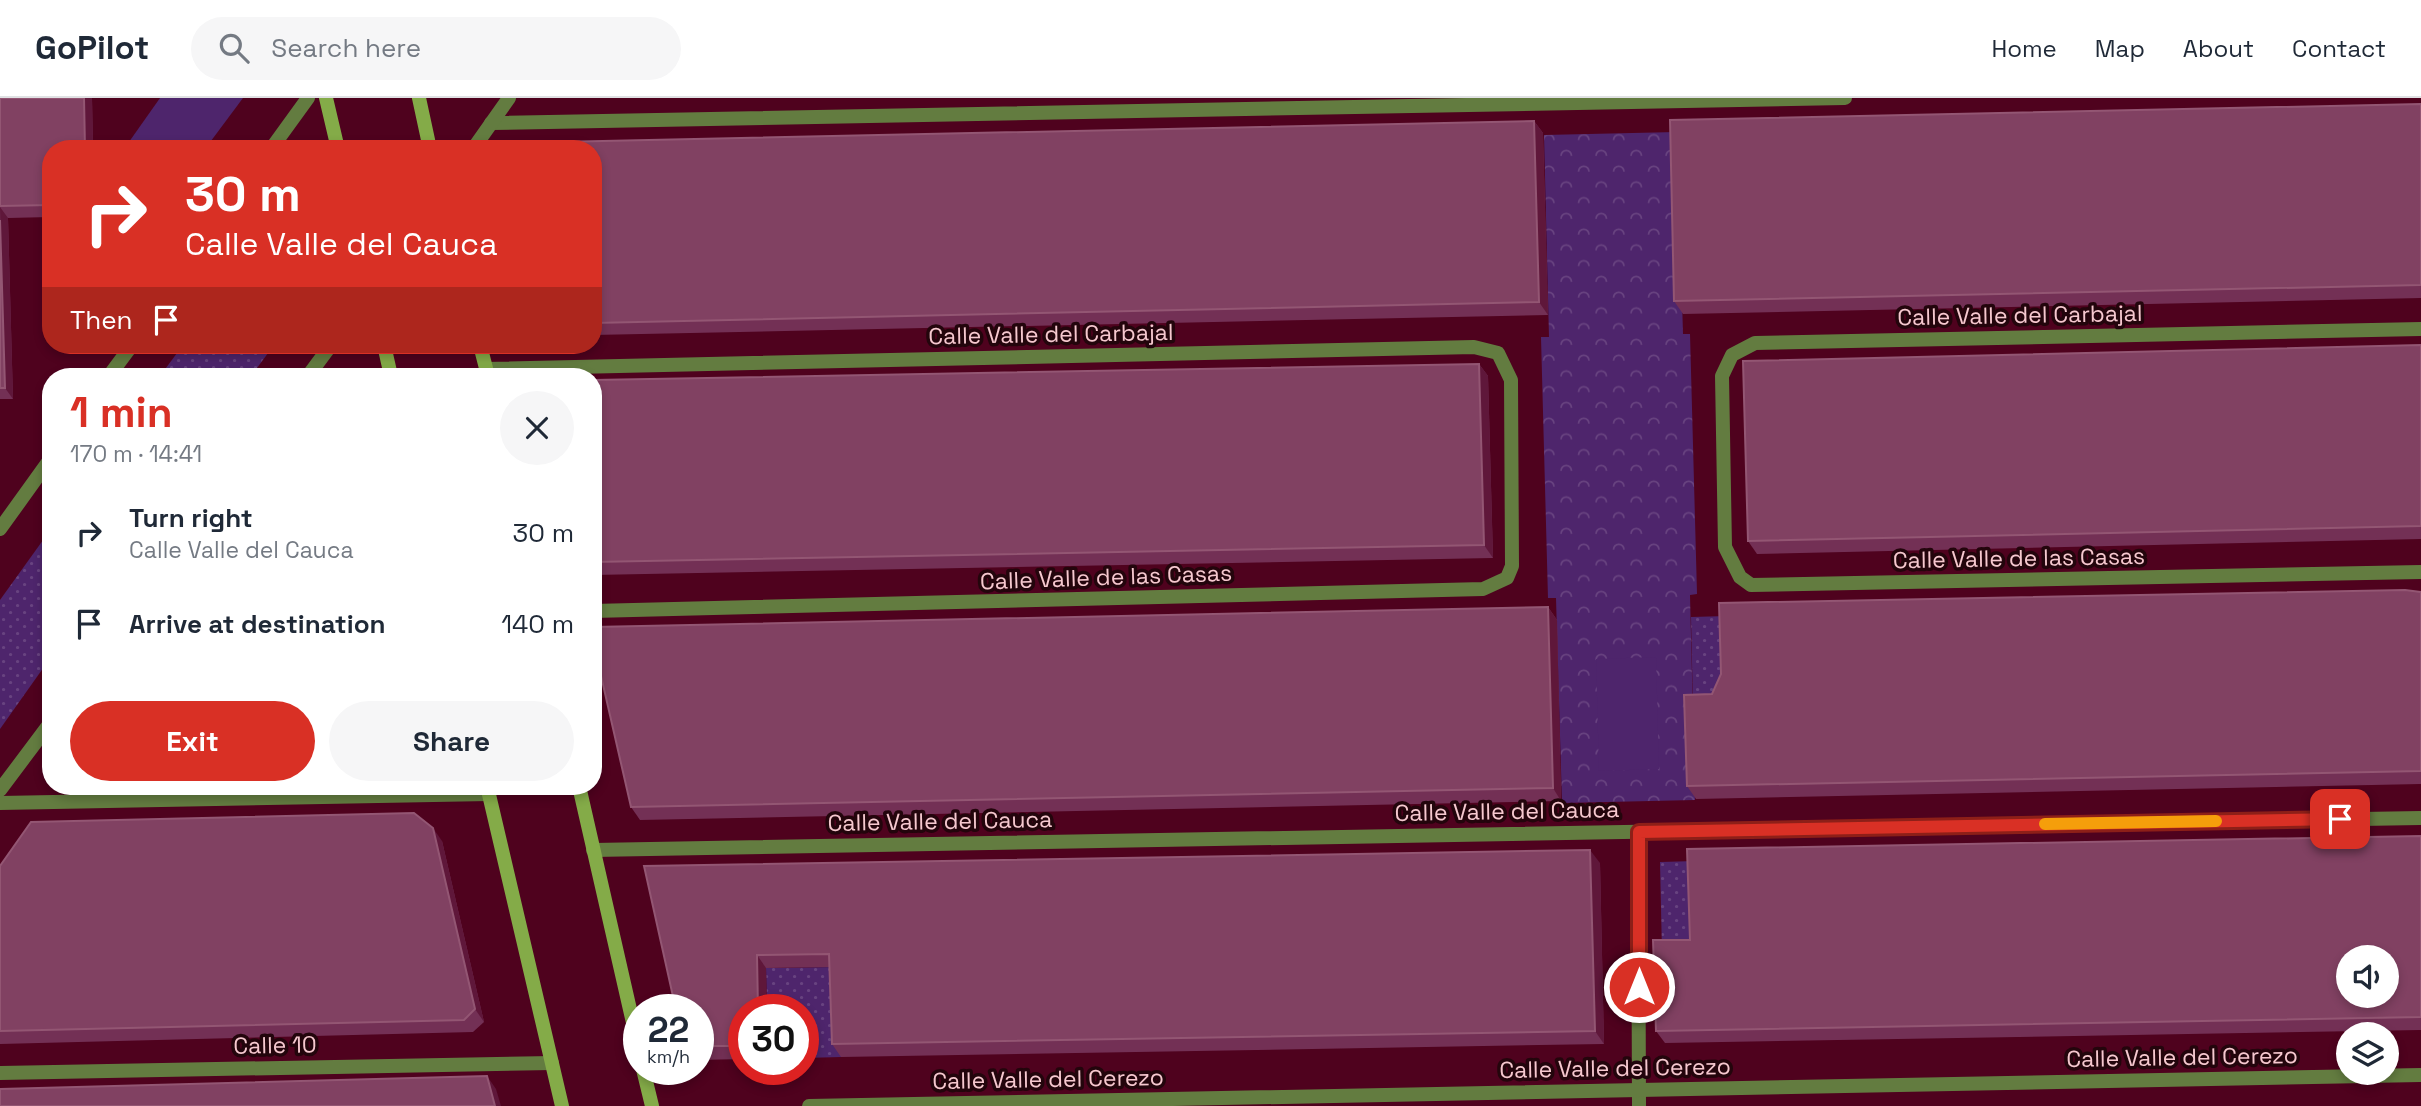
<!DOCTYPE html>
<html lang="en">
<head>
<meta charset="utf-8">
<style>
	:root { --surface:#fff; --page:#f6f6f7; --text:#1f2937; --muted:#747a83; --line:#e0e1e3; --accent:#d93025 }
	body { margin:0; font-family:"Space Grotesk",sans-serif; background:var(--page); color:var(--text); height:100vh; display:flex; flex-direction:column; font-size:26px; white-space:nowrap }
	* { box-sizing:border-box; margin:0 }
	p { font-size:23px; color:var(--muted) }
	.icon { flex:none; width:38px; height:38px; fill:none; stroke:currentColor; stroke-width:2; stroke-linecap:round; stroke-linejoin:round }
	.map { position:relative; flex:1; overflow:hidden }
	.details { position:absolute; left:42px; top:270px; width:560px; height:427px; display:flex; flex-direction:column; background:var(--surface); border-radius:28px; box-shadow:0 4px 10px #0003 }
	.details>* { flex:none }
	.hud { position:absolute; left:42px; top:42px; width:560px; height:214px; border-radius:28px; box-shadow:0 4px 10px #0003; background:#d93025; color:#fff; overflow:hidden }
	.controls { position:absolute; left:2336px; top:847px; display:grid; gap:14px }
	.controls a { display:grid; place-items:center; width:63px; height:63px; border-radius:50%; background:var(--surface); box-shadow:0 4px 10px #0003; font-size:35px }
	.speed { position:absolute; left:623px; top:896px; display:flex; gap:14px; font-size:35px; font-weight:700; text-align:center }
	.speed>* { display:grid; place-content:center; width:91px; height:91px; border-radius:50%; background:var(--surface); box-shadow:0 4px 10px #0003; line-height:1 }
	.speed small { font-size:18px; font-weight:400 }
	.speed .limit { border:10px solid #d22; background:#fff; color:#111 }
	.pin { position:absolute; display:grid; place-items:center; width:60px; height:60px; color:#fff; margin:-30px; border-radius:14px; box-shadow:0 4px 10px #0006 }
	.me { position:absolute; width:77px; margin:-38px; rotate:0deg; stroke-linejoin:round; filter:drop-shadow(0 0 5px #0008) }
	.turn { display:flex; align-items:center; gap:24px; height:147px; padding:0 28px; font-size:32px }
	.turn .icon { width:91px; height:91px; stroke-width:2.5 }
	.turn b { display:block; font-size:49px; line-height:60px }
	.then { display:flex; align-items:center; height:66px; padding:0 28px; background:#0003; gap:14px; font-size:26px }
	.round { display:grid; place-items:center; flex:none; width:74px; height:74px; border-radius:37px; background:var(--page) }
	.head { display:flex; align-items:center; justify-content:space-between; height:119px; padding:0 28px }
	h1 { font-size:42px; font-weight:700; line-height:52px; color:var(--accent) }
	.primary-button { display:flex; gap:14px; margin-top:auto; padding:14px 28px }
	.primary-button a { flex:1; height:80px; border-radius:42px; background:var(--accent); color:#fff; font-size:28px; font-weight:700; line-height:80px; text-align:center }
	.primary-button a+a { background:var(--page); color:var(--text) }
	ul { padding:0; list-style:none }
	li { display:flex; align-items:center; gap:21px; height:91px; padding:0 28px }
	li div { flex:1 }
	li b { display:block; font-size:26px }
	li em { font-style:normal }
	header { display:flex; align-items:center; gap:42px; box-sizing:border-box; height:98px; padding:0 35px; background:var(--surface); border-bottom:2px solid var(--line) }
	header strong { font-size:33px }
	nav { display:flex; gap:38px; margin-inline-start:auto; font-size:24px }
	.search { width:490px; height:63px; background:var(--page); display:flex; align-items:center; gap:18px; box-sizing:border-box; padding:0 24px; border-radius:38px; color:var(--muted); font-size:26px }
	.map>svg:first-child { display:block }
</style>
</head>
<body>
<header>
<strong>GoPilot</strong>
<div class="search"><svg class="icon" aria-label="search" viewBox="0 0 24 24"><circle cx="10" cy="10" r="6"/><path d="M15 15l6 6"/></svg>Search here</div>
<nav><a>Home</a><a>Map</a><a>About</a><a>Contact</a></nav>
</header>
<div class="map">
<svg width="2421" height="1008" viewBox="0 0 2421 1008">
	<defs>
		<pattern id="grass-dots" width="8" height="8" patternUnits="userSpaceOnUse" patternTransform="scale(1.75)"><rect width="8" height="8" fill="#4e256c"/><path d="M2 2h.1M6 6h.1" fill="none" stroke="#684380" stroke-width="1.8" stroke-linecap="round"/></pattern>
		<pattern id="park-crowns" width="20" height="18" patternUnits="userSpaceOnUse" patternTransform="scale(1.75)"><rect width="20" height="18" fill="#4e256c"/><path d="M2 6a3 3 0 1 1 6 0M12 15a3 3 0 1 1 6 0" fill="none" stroke="#684380"/></pattern>
	</defs>
	<rect width="100%" height="100%" fill="#4f021e"/>
	<!-- grass -->
	<g fill="url(#grass-dots)">
		<path d="M183,247H274L251,278H160Z"/>
		<path d="M51,431V559L0,631V502Z"/>
		<path d="M1728,518L1730,609L1693,610L1691,519Z"/>
		<path d="M1696,763L1698,854L1662,855L1660,764Z"/>
		<path d="M838,869L841,959L803,960V912H767L766,870Z"/>
	</g>
	<!-- park -->
	<path fill="url(#park-crowns)" d="M1677,34L1683,236H1690L1697,496L1690,497L1695,702L1562,705L1556,500H1548L1541,239H1549L1544,37Z"/>
	<!-- pitch -->
	<g fill="#4e256c">
		<path d="M160,0H243L205,51H124Z"/>
		<path d="M1656,559L1659,671L1599,673L1596,561Z"/>
	</g>
	<g fill="none" stroke-linecap="round" stroke-linejoin="round">
		<!-- minor -->
		<g stroke="#637c40" stroke-width="14">
			<path d="M491,25L1845,0"/>
			<path d="M2421,231L1755,245L1732,257L1722,278L1725,449L1740,479L1751,487L2421,474"/>
			<path d="M486,271L1474,249L1498,255L1511,282L1512,468L1507,480L1483,491L593,513"/>
			<path d="M0,705L489,696"/>
			<path d="M1638,734L1639,1008"/>
			<path d="M593,752L2421,720"/>
			<path d="M0,975L552,965"/>
		</g>
		<!-- tertiary -->
		<g stroke="#637c40" stroke-width="14">
			<path d="M271,51L308,0"/>
			<path d="M473,51L509,0"/>
			<path d="M109,278L132,247"/>
			<path d="M308,278L331,247"/>
			<path d="M0,431L51,360"/>
			<path d="M0,692L51,624"/>
			<path d="M809,1008L2421,977"/>
		</g>
		<!-- secondary -->
		<g stroke="#84ab48" stroke-width="14">
			<path d="M326,0L338,51"/>
			<path d="M419,0L430,51"/>
			<path d="M384,247L391,278"/>
			<path d="M480,247L488,278"/>
			<path d="M487,688L562,1008"/>
			<path d="M579,688L639,951"/>
			<path d="M643,971L652,1008"/>
		</g>
	</g>
	<!-- wall -->
	<g fill="#733055">
		<path d="M0,0H92L93,51H51V119L8,120L13,301H0Z"/>
		<path d="M2421,6V200L1683,216L1674,203Z"/>
		<path d="M1534,23L1543,35L1548,217L593,237V51Z"/>
		<path d="M2421,247V441L1757,456L1748,443Z"/>
		<path d="M1479,266L1488,278L1493,460L593,477V282Z"/>
		<path d="M2421,494V686L1696,701L1687,688L1712,596Z"/>
		<path d="M1548,509L1557,522L1561,703L640,722L631,709Z"/>
		<path d="M2421,738V932L1665,945L1656,933L1690,842Z"/>
		<path d="M442,743L484,924L473,934L0,946V768Z"/>
		<path d="M1600,765L1604,946L841,959L832,946L829,869L766,870L744,912V961L698,962V912L644,768Z"/>
	</g>
	<!-- shaded-wall -->
	<g fill="#5f173a">
		<path d="M84,0H92L93,51H85Z"/>
		<path d="M1534,23L1543,35L1548,217L1539,204Z"/>
		<path d="M0,109L8,120L13,301L5,290Z"/>
		<path d="M1479,266L1488,278L1493,460L1484,447Z"/>
		<path d="M1548,509L1557,522L1561,703L1553,690Z"/>
		<path d="M433,730L442,743L484,924L475,911Z"/>
		<path d="M1590,752L1600,765L1604,946L1595,933Z"/>
		<path d="M757,857L766,870L767,912H758Z"/>
		<path d="M487,978L496,991L501,1008H495Z"/>
	</g>
	<!-- building -->
	<g fill="#814162" stroke="#935673" stroke-width="2" fill-rule="evenodd">
		<path d="M0,0H84L85,51H51V107L0,108Z"/>
		<path d="M2421,6V187L1674,203L1670,22Z"/>
		<path d="M1534,23L1539,204L593,225V51H500L557,49V44Z"/>
		<path d="M0,122L5,290H0Z"/>
		<path d="M2421,247V428L1748,443L1743,263Z"/>
		<path d="M1479,266L1484,447L593,464V282Z"/>
		<path d="M2405,492L2421,494V673L1687,688L1684,597L1712,596L1721,576L1719,505Z"/>
		<path d="M1548,509L1553,690L631,709L593,543V529Z"/>
		<path d="M414,715L433,730L475,911L464,922L0,933V768L31,724Z"/>
		<path d="M2421,738V919L1656,933L1653,842H1690L1687,751ZM2348,859H2387V898H2348Z"/>
		<path d="M1590,752L1595,933L832,946L829,856L757,857L758,912H744V948H698V912H676L644,768Z"/>
		<path d="M487,978L495,1008H0V991Z"/>
	</g>
	<g fill="none" stroke-linecap="round" stroke-linejoin="round">
		<!-- route casing -->
		<g stroke="#8d1f18" stroke-width="18">
			<path id="route" d="M1639,889V734L2340,721"/>
		</g>
		<!-- route -->
		<use href="#route" stroke="#d93025" stroke-width="12"/>
		<!-- slow -->
		<path stroke="#f59e0b" stroke-width="12" d="M2045,726L2216,723"/>
	</g>
	<g text-anchor="middle" dominant-baseline="central" stroke-width="7" stroke-linejoin="round" paint-order="stroke">
		<!-- street labels -->
		<g font-size="23" fill="#f6c8cf" stroke="#23050c">
			<text transform="translate(2020 217) rotate(-1)">Calle Valle del Carbajal</text>
			<text transform="translate(1051 236) rotate(-1)">Calle Valle del Carbajal</text>
			<text transform="translate(2019 460) rotate(-1)">Calle Valle de las Casas</text>
			<text transform="translate(1106 479) rotate(-2)">Calle Valle de las Casas</text>
			<text transform="translate(1507 713) rotate(-1)">Calle Valle del Cauca</text>
			<text transform="translate(940 723) rotate(-1)">Calle Valle del Cauca</text>
			<text transform="translate(275 947) rotate(-1)">Calle 10</text>
			<text transform="translate(2182 959) rotate(-1)">Calle Valle del Cerezo</text>
			<text transform="translate(1615 970) rotate(-1)">Calle Valle del Cerezo</text>
			<text transform="translate(1048 981) rotate(-1)">Calle Valle del Cerezo</text>
		</g>
	</g>
</svg>
<div class="controls">
<a><svg class="icon" aria-label="sound" viewBox="0 0 24 24"><path d="M4 9h4l5-4v14l-5-4H4zM17 9q2 3 0 6"/></svg></a>
<a><svg class="icon" aria-label="layers" viewBox="0 0 24 24"><path d="M12 4l9 5-9 5-9-5zM3 14l9 5 9-5"/></svg></a>
</div>
<div class="speed"><div>22<small>km/h</small></div><div class="limit">30</div></div>
<div class="pin" style="left:2340px;top:721px;background:#d93025"><svg class="icon" aria-label="arrive" viewBox="0 0 24 24"><path d="M6 21V4h12l-3 4 3 4H6"/></svg></div>
<svg class="me" style="left:1639px;top:889px" viewBox="-20 -20 40 40"><circle r="17" fill="#d93025" stroke="#fff" stroke-width="3"/><path d="M0-11L8 9 0 5-8 9z" fill="#fff"/></svg>
<div class="hud">
<div class="turn"><svg class="icon" aria-label="right" viewBox="0 0 24 24"><path d="M7 20v-9h11M14 6l5 5-5 5"/></svg><div><b>30 m</b>Calle Valle del Cauca</div></div>
<div class="then">Then<svg class="icon" aria-label="arrive" viewBox="0 0 24 24"><path d="M6 21V4h12l-3 4 3 4H6"/></svg></div>
</div>
<section class="details">
<div class="head"><div><h1>1 min</h1><p>170 m · 14:41</p></div><a class="round"><svg class="icon" aria-label="close" viewBox="0 0 24 24"><path d="M6 6l12 12M18 6L6 18"/></svg></a></div>
<ul>
<li><svg class="icon" aria-label="right" viewBox="0 0 24 24"><path d="M7 20v-9h11M14 6l5 5-5 5"/></svg><div><b>Turn right</b><p>Calle Valle del Cauca</p></div><em>30 m</em></li>
<li><svg class="icon" aria-label="arrive" viewBox="0 0 24 24"><path d="M6 21V4h12l-3 4 3 4H6"/></svg><div><b>Arrive at destination</b></div><em>140 m</em></li>
</ul>
<div class="primary-button"><a>Exit</a><a>Share</a></div>
</section>
</div>
</body>
</html>
